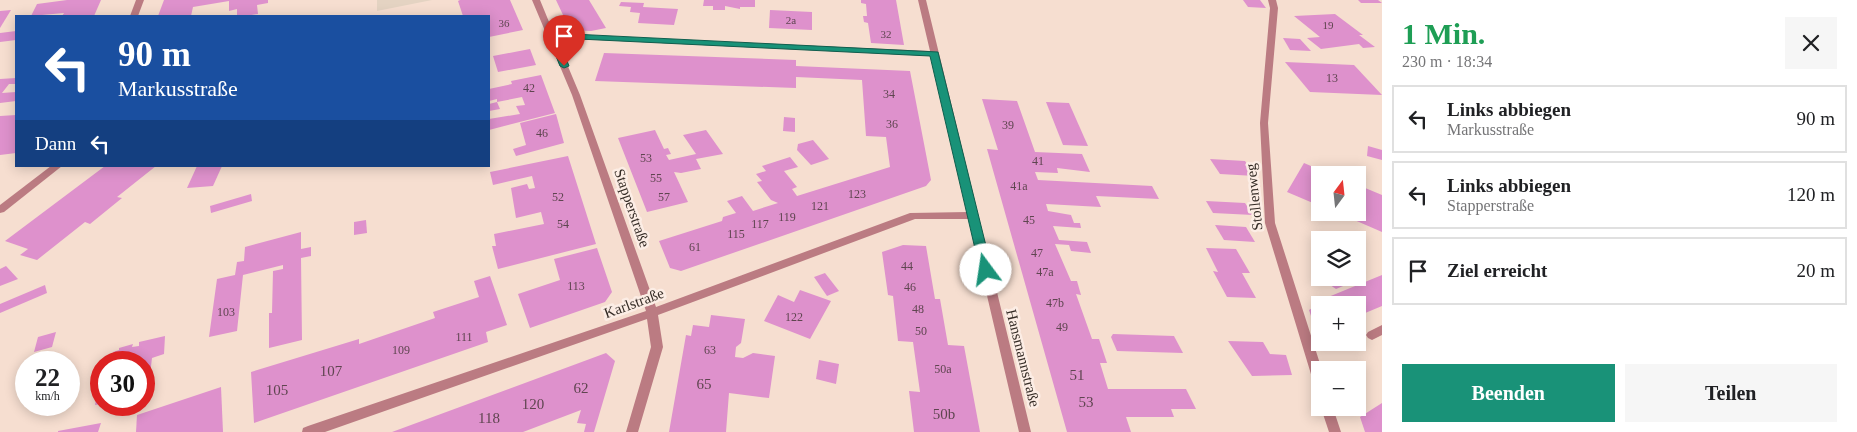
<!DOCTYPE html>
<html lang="de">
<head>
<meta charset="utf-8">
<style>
	:root { --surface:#fff; --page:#f6f6f6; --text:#202124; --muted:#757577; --line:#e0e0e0; --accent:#199278 }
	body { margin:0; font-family:Georgia,serif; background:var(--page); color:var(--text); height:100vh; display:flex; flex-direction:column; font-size:19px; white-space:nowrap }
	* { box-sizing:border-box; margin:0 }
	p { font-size:16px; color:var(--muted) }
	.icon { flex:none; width:28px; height:28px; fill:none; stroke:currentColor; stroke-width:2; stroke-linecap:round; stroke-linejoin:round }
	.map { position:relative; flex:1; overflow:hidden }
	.side { display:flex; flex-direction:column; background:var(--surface); width:475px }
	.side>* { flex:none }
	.guide { position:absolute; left:15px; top:15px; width:475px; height:152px; border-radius:0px; box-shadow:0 2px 12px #0003; background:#1a4fa0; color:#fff; overflow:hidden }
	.needle { width:32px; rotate:15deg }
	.buttons { position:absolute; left:1311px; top:166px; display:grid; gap:10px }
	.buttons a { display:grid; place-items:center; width:55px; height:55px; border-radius:0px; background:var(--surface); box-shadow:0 2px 12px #0003; font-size:25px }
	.speed { position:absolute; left:15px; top:351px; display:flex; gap:10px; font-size:25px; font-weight:700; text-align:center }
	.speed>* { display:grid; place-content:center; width:65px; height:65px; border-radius:50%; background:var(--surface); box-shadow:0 2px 12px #0003; line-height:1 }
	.speed small { font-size:12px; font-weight:400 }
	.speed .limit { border:8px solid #d22; background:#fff; color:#111 }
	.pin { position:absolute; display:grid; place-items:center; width:42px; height:42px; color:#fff; margin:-51px -21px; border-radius:50% 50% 50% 0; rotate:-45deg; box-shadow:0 0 5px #0007 }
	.pin .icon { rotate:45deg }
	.me { position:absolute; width:55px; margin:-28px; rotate:346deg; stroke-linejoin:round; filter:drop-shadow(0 0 4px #0008) }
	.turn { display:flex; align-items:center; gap:18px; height:105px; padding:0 20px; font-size:22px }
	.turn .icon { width:65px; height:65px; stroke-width:2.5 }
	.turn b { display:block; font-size:35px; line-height:42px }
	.then { display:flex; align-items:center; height:48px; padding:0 20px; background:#0003; gap:10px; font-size:19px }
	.round { display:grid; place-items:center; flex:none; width:52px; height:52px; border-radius:0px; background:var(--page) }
	.overview { display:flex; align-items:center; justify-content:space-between; height:85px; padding:0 20px }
	h1 { font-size:30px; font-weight:600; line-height:38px; color:#1e9e55 }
	.button { display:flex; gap:10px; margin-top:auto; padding:10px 20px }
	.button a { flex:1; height:58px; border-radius:0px; background:var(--accent); color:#fff; font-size:20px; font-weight:600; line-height:58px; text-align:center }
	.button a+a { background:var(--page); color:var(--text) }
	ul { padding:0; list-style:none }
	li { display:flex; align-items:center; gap:15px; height:68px; margin:0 10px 8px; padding:0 10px; border:2px solid var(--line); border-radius:0px }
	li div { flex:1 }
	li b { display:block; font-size:19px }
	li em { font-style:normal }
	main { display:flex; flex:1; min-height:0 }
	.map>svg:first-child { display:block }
</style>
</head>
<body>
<main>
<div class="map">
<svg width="1382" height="432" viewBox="0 0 1382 432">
	<rect width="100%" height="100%" fill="#f6ded0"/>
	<!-- education -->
	<path fill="#e4d3c2" d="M377,0H432L377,11Z"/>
	<!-- building -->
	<g fill="#de91cc">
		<path d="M67,0H101L94,16H62L64,13L31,16L37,4Z"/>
		<path d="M164,0H268V3L257,5L258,14L245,16H237V9L229,11V1L193,7L191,16H158Z"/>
		<path d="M460,0H510L523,30L489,37V16H463L458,1Z"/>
		<path d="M556,0H589L606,28L591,31L570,30Z"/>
		<path d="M704,0H755V7H740V9L725,6V10H713V6H703Z"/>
		<path d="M861,0H896L904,45L871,43L868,23L864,22L863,16H867L866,4L861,3Z"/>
		<path d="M1243,0H1260L1266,8L1248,7Z"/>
		<path d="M1358,0H1378L1382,3H1361Z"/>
		<path d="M621,2L644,3L643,7L678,9L674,25L638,23L640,13L630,12L631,7L619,6Z"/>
		<path d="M11,10L0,28V11Z"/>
		<path d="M770,10L812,12V30L769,28Z"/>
		<path d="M1335,14L1363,35H1359L1375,47L1363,48L1359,44L1321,49L1307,38L1320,37L1294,16Z"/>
		<path d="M16,31V40L0,42V33Z"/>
		<path d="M1283,38L1300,39L1311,51L1290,50Z"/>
		<path d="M530,49L536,65L498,72L493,56Z"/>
		<path d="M604,53L796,60V66L910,71L931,180L926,186L681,271L670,268L659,241L722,221L723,217L736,213L727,201L742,196L753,211L778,203L771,200L757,182L762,181L756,174L766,171L762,166L790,157L798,167L784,171L797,187L792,189L797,196L890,167L886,137L866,136L862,80L796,77V88L595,81Z"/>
		<path d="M1285,62L1354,65L1382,95L1310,92Z"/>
		<path d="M541,75L555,113L489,130V119L520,114L516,106L525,105L522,97L497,102V99L489,101V89L512,84L511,81Z"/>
		<path d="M16,78V84H9L2,93L16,92V101L0,103V79Z"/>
		<path d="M982,99L1017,101L1035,152L1082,154L1090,172L1057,168L1058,173L1035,172L1038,180L1152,186L1159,199L1096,196L1101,207L1046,204L1048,211L1071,215L1074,223H1080L1081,228L1053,226L1059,240L1087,242L1091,253L1071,251L1069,245L1055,244L1071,281H1077L1081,295L1076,294L1092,339H1099L1107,363H1100L1108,389H1186L1196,409H1171L1174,417H1126L1131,432H1067L987,149L998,150Z"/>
		<path d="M497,102L500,109L489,111V104Z"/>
		<path d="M1046,102L1069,103L1088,146L1063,145Z"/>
		<path d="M556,114L564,143L516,156L513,149L526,145L520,123Z"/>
		<path d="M16,115V153L0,155V116Z"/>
		<path d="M784,117L795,118V132L783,131Z"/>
		<path d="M655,130L664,149L668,148L671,154L666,155L669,160L696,154L683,135L706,130L723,154L696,159L701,169L681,173L674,172L688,202L647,212L618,138Z"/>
		<path d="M813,140L829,159L811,165L797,150L798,144Z"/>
		<path d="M1368,146L1382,150V160L1367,156Z"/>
		<path d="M568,156L596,244L498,269L492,246H496L494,234L544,224L541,212L516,218L511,188L527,184L529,189L535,188L532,176L493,185L490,172Z"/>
		<path d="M1210,159L1245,161L1255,176L1220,174Z"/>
		<path d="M1304,163L1332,175H1320V206L1287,192Z"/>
		<path d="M105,166H156L117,197L122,198L90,224L85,222L37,260L20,255L28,249L5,241Z"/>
		<path d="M197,166H222L213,186L187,188Z"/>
		<path d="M1358,185L1382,195V232L1336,212H1358Z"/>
		<path d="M251,194L252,201L211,213L210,206Z"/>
		<path d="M1206,201L1245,203L1253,215L1213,213Z"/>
		<path d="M366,220L367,233L354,235V222Z"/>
		<path d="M1215,225L1246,227L1255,242L1224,240Z"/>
		<path d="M301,232V249L311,247V256L301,258L302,340L269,348V313H272L273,271L283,269V265L243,275L237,331L209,337L217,279L235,275L237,262L244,261L245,247Z"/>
		<path d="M903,245L926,246L935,299H940L948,345L964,346L980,432H914L909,391L920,392L913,342L898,341L893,296L888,295L882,252Z"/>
		<path d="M597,248L612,292L605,302L530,328L518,294L560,280L554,259Z"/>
		<path d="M1206,248L1236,249L1250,273H1242L1256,298L1227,297L1213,271L1218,272Z"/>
		<path d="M6,266L18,279L0,286V269Z"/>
		<path d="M825,273L839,291L827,296L814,277Z"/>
		<path d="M1382,275V306L1358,316V305H1320L1316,302Z"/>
		<path d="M490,276L507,325L486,332L488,342L254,423L251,372L359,339V344L435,318L433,312L479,297L474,281Z"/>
		<path d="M1320,278H1350L1355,281L1336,289Z"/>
		<path d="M45,285L47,293L0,313V304Z"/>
		<path d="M800,290L831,301L810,339L764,321L778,295L794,302Z"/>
		<path d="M1314,307L1320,312V343L1309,310Z"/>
		<path d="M711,315L745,319L741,343L736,347L735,357L743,358L753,353L775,356L769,398L729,393L726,432H669L686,335L691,336L693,325L709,327Z"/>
		<path d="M56,332L52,347L34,352L38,337Z"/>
		<path d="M1113,334L1174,336L1183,353L1117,351L1111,337Z"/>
		<path d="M165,336L164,354L152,358L148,391L144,392V362H112L113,352L119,350V348L133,344L132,347L139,346V342Z"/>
		<path d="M1228,341L1263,342L1270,354L1286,355L1292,375L1252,376Z"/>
		<path d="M1323,342H1347L1338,348Z"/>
		<path d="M606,353L615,361L594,432H584L586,424L577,423L581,410L523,432H392Z"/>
		<path d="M819,360L839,364L836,384L816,379Z"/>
		<path d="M101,380V404L95,405L99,384Z"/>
		<path d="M221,387L223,432H136L137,415Z"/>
		<path d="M1382,403V432H1365L1360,417Z"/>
		<path d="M101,423L98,432H58V431Z"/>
	</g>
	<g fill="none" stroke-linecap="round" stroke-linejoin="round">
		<!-- service -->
		<path fill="#bb7b82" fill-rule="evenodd" d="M1382,325V335L1372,340L1368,338L1366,335L1368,332Z"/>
		<!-- minor -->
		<g fill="#bb7b82" fill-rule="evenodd">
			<path d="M136,0H144L138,16H130Z"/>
			<path d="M532,0H540L554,34L930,51L918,0H926L1031,432H1019L969,219H915L658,315L663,347L638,432H626L651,347L647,319L325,432H302L303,428L308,426L646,311L572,95ZM556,38L931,56L968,212L910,213L656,307L580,95Z"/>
			<path d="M1268,0H1276L1278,8L1268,123L1275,223L1322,370H1320V389L1316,388L1314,384L1265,223L1260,123L1270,8Z"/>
			<path d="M51,166H62L4,212L0,213V205Z"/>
			<path d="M1321,408H1333L1341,432H1329Z"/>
		</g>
	</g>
	<!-- route -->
	<path fill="#199278" stroke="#105f4e" d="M552,33L938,52L992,270L986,274L980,270L930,56L558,38L569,66L564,68L560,66L548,36Z"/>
	<g text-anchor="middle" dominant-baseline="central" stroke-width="5" stroke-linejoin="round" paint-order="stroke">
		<!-- far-number labels -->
		<g font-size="11" fill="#5f4550">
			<text x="791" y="20">2a</text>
			<text x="504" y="23">36</text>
			<text x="1328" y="25">19</text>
			<text x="886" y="34">32</text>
		</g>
		<!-- number labels -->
		<g font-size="12" fill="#5f4550">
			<text x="1332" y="78">13</text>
			<text x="529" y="88">42</text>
			<text x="889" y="94">34</text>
			<text x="892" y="124">36</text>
			<text x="1008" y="125">39</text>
			<text x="542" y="133">46</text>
			<text x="646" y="158">53</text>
			<text x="1038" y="161">41</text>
			<text x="656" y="178">55</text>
			<text x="1019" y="186">41a</text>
			<text x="857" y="194">123</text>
			<text x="558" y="197">52</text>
			<text x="664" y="197">57</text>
			<text x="820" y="206">121</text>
			<text x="787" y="217">119</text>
			<text x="1029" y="220">45</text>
			<text x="563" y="224">54</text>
			<text x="760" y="224">117</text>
			<text x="736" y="234">115</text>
			<text x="695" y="247">61</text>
			<text x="1037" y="253">47</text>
			<text x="907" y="266">44</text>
			<text x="1045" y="272">47a</text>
			<text x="576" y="286">113</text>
			<text x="910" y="287">46</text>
			<text x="1055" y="303">47b</text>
			<text x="918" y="309">48</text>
			<text x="226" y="312">103</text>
			<text x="794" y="317">122</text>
			<text x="1062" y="327">49</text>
			<text x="921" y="331">50</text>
			<text x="464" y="337">111</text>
			<text x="401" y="350">109</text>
			<text x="710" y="350">63</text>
			<text x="943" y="369">50a</text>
		</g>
		<!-- street labels -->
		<g font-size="15" fill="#352c26" stroke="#fcede5">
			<text transform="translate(1254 197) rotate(-96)">Stollenweg</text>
			<text transform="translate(632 208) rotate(71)">Stapperstraße</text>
			<text transform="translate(634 303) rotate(-20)">Karlstraße</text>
			<text transform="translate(1023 358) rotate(76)">Hansmannstraße</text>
		</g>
		<!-- near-number labels -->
		<g font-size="15" fill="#5f4550">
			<text x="331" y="371">107</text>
			<text x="1077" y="375">51</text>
			<text x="704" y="384">65</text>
			<text x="581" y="388">62</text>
			<text x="277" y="390">105</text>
			<text x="1086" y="402">53</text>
			<text x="533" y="404">120</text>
			<text x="944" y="414">50b</text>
			<text x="489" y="418">118</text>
		</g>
	</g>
</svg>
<div class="buttons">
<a><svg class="needle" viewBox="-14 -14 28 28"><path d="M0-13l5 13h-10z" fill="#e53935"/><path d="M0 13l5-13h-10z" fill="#757577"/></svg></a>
<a><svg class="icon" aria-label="layers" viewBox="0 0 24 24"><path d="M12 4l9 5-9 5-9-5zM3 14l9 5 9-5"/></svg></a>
<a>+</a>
<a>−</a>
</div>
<div class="speed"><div>22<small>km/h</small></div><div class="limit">30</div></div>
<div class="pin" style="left:564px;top:66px;background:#d93025"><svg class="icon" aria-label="arrive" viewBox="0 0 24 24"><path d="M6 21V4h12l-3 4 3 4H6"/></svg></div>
<svg class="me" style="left:986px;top:270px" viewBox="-20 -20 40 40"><circle r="19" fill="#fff"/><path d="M0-13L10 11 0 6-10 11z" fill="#199278"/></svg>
<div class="guide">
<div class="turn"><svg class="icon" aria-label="left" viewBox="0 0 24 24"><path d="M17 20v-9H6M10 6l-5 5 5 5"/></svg><div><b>90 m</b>Markusstraße</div></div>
<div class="then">Dann<svg class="icon" aria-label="left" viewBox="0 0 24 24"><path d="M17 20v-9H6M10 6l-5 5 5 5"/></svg></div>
</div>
</div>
<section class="side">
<div class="overview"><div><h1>1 Min.</h1><p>230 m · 18:34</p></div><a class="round"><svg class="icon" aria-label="close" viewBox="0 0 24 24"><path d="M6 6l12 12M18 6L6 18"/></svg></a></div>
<ul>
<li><svg class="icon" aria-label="left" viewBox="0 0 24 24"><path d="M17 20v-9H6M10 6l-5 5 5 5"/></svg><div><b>Links abbiegen</b><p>Markusstraße</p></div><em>90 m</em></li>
<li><svg class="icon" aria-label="left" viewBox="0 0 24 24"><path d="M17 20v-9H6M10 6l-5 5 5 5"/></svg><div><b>Links abbiegen</b><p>Stapperstraße</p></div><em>120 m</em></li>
<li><svg class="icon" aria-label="arrive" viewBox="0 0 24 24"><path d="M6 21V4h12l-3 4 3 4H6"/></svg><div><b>Ziel erreicht</b></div><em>20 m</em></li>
</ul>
<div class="button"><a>Beenden</a><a>Teilen</a></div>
</section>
</main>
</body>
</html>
